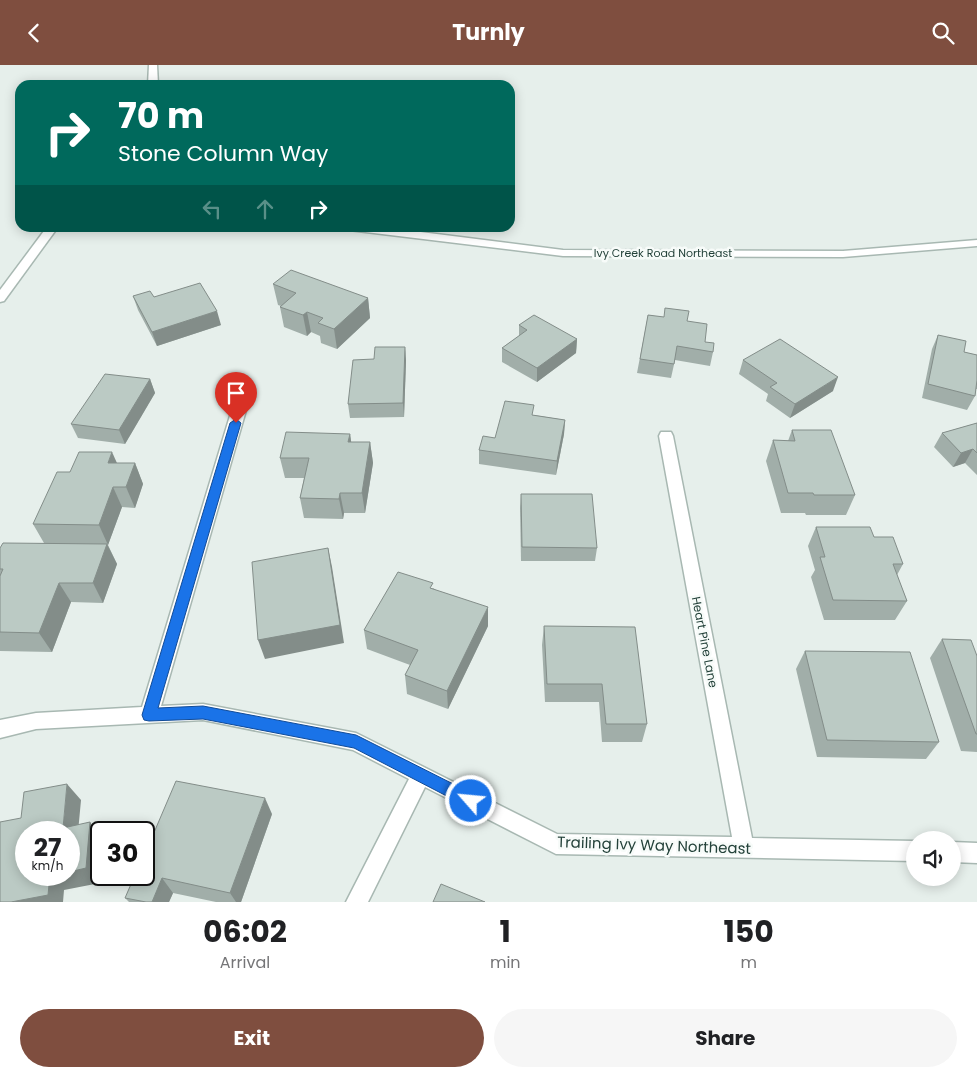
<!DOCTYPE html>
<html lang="en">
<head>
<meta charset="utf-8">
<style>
	:root { --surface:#fff; --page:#f6f6f6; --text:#202124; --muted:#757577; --accent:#7f4e3f }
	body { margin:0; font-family:Poppins,sans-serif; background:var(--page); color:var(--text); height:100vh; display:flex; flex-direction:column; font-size:19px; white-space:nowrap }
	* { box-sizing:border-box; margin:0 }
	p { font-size:16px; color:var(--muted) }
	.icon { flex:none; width:28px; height:28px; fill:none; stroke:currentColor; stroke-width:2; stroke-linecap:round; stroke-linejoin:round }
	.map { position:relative; height:837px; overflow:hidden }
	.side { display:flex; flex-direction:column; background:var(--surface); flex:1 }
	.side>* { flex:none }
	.guide { position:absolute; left:15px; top:15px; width:500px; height:152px; border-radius:15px; box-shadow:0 2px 12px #0003; background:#00695c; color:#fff; overflow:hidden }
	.buttons { position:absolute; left:906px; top:766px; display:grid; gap:10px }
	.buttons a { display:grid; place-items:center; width:55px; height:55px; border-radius:50%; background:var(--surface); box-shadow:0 2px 12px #0003; font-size:25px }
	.speed { position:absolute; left:15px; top:756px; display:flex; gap:10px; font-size:25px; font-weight:700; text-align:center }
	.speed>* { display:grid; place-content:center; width:65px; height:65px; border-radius:50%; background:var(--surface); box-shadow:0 2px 12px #0003; line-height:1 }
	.speed small { font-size:12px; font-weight:400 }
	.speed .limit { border:2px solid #111; border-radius:8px; background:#fff; color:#111 }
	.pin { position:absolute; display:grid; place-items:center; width:42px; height:42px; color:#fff; margin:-51px -21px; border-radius:50% 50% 50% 0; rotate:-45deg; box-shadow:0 0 5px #0007 }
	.pin .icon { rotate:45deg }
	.me { position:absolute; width:55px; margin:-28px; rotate:297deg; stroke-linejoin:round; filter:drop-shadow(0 0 4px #0008) }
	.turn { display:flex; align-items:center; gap:18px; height:105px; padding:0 20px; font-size:22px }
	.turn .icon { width:65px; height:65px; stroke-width:2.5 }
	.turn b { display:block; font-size:35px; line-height:42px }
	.lanes { display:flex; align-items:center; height:48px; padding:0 20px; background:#0003; justify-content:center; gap:25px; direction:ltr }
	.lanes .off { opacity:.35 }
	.eta { display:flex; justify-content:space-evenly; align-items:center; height:85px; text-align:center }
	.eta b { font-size:30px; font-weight:700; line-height:35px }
	.button { display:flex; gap:10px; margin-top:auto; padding:10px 20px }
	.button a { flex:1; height:58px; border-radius:30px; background:var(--accent); color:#fff; font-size:20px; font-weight:700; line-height:58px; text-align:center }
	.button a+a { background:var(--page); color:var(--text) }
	header { display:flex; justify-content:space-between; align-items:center; height:65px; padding:0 20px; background:var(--accent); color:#fff; font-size:22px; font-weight:700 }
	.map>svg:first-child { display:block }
</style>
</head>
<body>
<header><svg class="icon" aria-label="back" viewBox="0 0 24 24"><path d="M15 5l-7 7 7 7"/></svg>Turnly<svg class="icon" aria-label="search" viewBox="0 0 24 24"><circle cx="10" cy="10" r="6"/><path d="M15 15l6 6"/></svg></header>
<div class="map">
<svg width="977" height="837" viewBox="0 0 977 837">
	<rect width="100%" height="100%" fill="#e6efeb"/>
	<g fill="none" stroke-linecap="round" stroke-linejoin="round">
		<!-- minor casing -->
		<g stroke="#a8b8b2" stroke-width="3">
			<g id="minor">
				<path d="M149,0H157L158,20H148Z"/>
				<path d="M47,162H58L4,236L0,237V225Z"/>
				<path d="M344,162H381L563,185L843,186L977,175V181L843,192L563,191L349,165Z"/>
				<path d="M246,316L251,318L253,321L161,641L203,639L356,668L557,769L732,772L659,371L661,367H671L673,371L752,773L915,776V796L556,789L425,722L368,837H346L409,714L353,685L203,655L36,664L0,673V655L36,648L142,642L239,321L241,318Z"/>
				<path d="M952,777L977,778V798L952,797Z"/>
			</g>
		</g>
		<!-- minor -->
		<use href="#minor" fill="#fff" fill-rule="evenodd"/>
	</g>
	<!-- wall -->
	<g fill="#a1aea9">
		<path d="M273,219L368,233L370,253L337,284L321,278L320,271L311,267L307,271L284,262L280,242L281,241L278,240Z"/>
		<path d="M133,231L154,232L221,260L157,281L138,245Z"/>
		<path d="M648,250L687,256L713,287L710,301L675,295L671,313L637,308Z"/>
		<path d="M519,260L577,274L576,288L537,317L502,297V283L519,271Z"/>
		<path d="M938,270L964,287L977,290V324H976L975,331L967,345L922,333L932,284Z"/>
		<path d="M405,282L406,296L404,352L350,353L348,339L374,294Z"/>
		<path d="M743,295L833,326L790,353L766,336L768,329L739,309Z"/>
		<path d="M150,314L155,328L125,379L78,373L71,359Z"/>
		<path d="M534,350L565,355L564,369L556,410L479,399V385L495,373Z"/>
		<path d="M977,358V410L965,398L953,402L934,382L942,368Z"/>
		<path d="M792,365L855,430L846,450H806L805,448H781L766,396L773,375L788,376Z"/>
		<path d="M350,369L351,377H370L373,398L365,448H344L343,454L304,453L300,433L304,413H285L280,393Z"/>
		<path d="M117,398H135L143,419L135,443L122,442L108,480L117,499L103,538L71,537L52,587L0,586V483L44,478L33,459L70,407Z"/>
		<path d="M521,429L597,483L595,496H521L520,443Z"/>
		<path d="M816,462L874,472L903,499L897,510L907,536L895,555H824L811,512L815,505L808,481Z"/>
		<path d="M433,523L488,561L448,644L407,629L405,610L410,600L367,584L364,565Z"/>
		<path d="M544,561L647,659L642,677H602L599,637H545L542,580Z"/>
		<path d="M942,574L977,591V687L961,686L930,593Z"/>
		<path d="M805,586L939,677L926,694L817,692L796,604Z"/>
		<path d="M272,749L241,837H216L173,828L169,837H129L125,833Z"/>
	</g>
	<!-- shaded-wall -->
	<g fill="#838d89">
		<path d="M368,233L370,253L337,284L334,264Z"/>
		<path d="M217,246L221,260L157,281L152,267Z"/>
		<path d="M307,247L311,267L307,271L303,250Z"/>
		<path d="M577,274L576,288L537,317V303Z"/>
		<path d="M405,282L406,296L404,352L403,338Z"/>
		<path d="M838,312L833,326L790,353L795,339Z"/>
		<path d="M150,314L155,328L125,379L119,365Z"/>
		<path d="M565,355L564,369L556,410L557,396Z"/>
		<path d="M350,369L353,389L348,377Z"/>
		<path d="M370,377L373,398L365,448L362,428Z"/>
		<path d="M973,384L965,398L953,402L961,388Z"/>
		<path d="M112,387L121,407L108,398Z"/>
		<path d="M135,398L143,419L135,443L126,422Z"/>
		<path d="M113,422L122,442L108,480L99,460Z"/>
		<path d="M340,428L344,448L343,454L339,434Z"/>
		<path d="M107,479L117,499L103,538L93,518Z"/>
		<path d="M328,483L332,502L344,578L265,594L258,575Z"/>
		<path d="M59,518L71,537L52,587L39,568Z"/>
		<path d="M488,542V561L448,644L447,626Z"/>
		<path d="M67,719L81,735L77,778L63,763Z"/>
		<path d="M265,733L272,749L241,837H236L230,828Z"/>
		<path d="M90,757L101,772V792L100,818L64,825L63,837H11L50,810H69V807Z"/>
		<path d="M162,813L173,828L169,837H152Z"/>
	</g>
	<!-- building -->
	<g fill="#bbcac4" stroke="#838d89">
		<path d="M291,205L368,233L334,264L318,258L323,253L307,247L303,250L280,242L296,228L273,219Z"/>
		<path d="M200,218L217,246L152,267L133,231L150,226L154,232Z"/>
		<path d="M665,243L689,246L687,256L707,259L705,277L714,278L713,287L677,281L674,299L640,294L648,250L664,252Z"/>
		<path d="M534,250L577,274L537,303L502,283L527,265L519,260Z"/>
		<path d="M938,270L966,276L964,287L977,290V315L975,331L928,319Z"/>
		<path d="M780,274L838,312L795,339L770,322L777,318L743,295Z"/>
		<path d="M375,282H405L403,338L348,339L353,295L374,294Z"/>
		<path d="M105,309L150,314L119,365L71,359Z"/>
		<path d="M505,336L534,340L532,350L565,355L557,396L479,385L483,371L495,373Z"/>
		<path d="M977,358V388L973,384L961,388L942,368Z"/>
		<path d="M792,365H831L855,430H814L813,428H788L773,375L795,376Z"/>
		<path d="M286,367L350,369L348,377H370L362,428H340L339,434L300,433L309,393H280Z"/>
		<path d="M79,387H112L108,398H135L126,422H113L99,460L33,459L57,407H70Z"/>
		<path d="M521,429H592L597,483L522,482Z"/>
		<path d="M816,462H870L874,472H893L903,499H893L907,536L833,535L820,492H825Z"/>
		<path d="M3,478L107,479L93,518H59L39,568L0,567V511L3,504H0V483Z"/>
		<path d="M328,483L340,560L258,575L252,497Z"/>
		<path d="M398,507L433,518L430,523L488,542L447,626L405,610L418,585L364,565Z"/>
		<path d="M544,561L635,562L647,659H606L602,619H547Z"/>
		<path d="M942,574L971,575L977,591V669H976Z"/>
		<path d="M805,586L910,587L939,677L827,675Z"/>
		<path d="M176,716L265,733L230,828L162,813L152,837H146L125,833L135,810H144V791Z"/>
		<path d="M67,719L63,763L90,757L86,803L69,807V768H26V810H52H50L48,830L11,837H0V757L21,753L24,727Z"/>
		<path d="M441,819L485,837H433Z"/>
	</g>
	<!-- route -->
	<path fill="#1a73e8" stroke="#114b97" d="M236,354L241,358L158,643L203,641L356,670L477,731L479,736L477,741L471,743L466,741L354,683L203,654L149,656L144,655L142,650L230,358Z"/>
	<g text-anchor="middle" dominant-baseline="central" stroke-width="5" stroke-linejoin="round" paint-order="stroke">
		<!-- far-street labels -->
		<g font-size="11" fill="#24423a" stroke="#f7fbf9">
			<text x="663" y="188">Ivy Creek Road Northeast</text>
		</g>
		<!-- street labels -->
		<g font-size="12" fill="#24423a" stroke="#f7fbf9">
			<text transform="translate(705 577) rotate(79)">Heart Pine Lane</text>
		</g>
		<!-- near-street labels -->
		<g font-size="15" fill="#24423a" stroke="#f7fbf9">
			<text transform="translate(654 780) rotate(2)">Trailing Ivy Way Northeast</text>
		</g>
	</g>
</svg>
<div class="buttons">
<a><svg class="icon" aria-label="sound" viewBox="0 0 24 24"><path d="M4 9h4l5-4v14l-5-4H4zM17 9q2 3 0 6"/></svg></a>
</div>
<div class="speed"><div>27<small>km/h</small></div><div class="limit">30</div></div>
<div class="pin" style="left:236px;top:358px;background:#d93025"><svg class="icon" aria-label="arrive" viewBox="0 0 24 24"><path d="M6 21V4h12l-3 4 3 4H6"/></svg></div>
<svg class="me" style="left:471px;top:736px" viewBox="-20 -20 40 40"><circle r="17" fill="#1a73e8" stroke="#fff" stroke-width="3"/><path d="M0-11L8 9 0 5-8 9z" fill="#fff"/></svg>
<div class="guide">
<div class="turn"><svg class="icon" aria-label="right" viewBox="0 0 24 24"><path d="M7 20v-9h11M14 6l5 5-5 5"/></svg><div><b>70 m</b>Stone Column Way</div></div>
<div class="lanes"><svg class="icon off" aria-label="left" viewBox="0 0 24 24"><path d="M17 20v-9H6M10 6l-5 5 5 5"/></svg><svg class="icon off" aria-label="ahead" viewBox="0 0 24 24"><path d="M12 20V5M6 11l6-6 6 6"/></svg><svg class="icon" aria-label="right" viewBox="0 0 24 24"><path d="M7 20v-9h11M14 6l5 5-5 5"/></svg></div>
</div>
</div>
<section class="side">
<div class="eta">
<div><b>06:02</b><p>Arrival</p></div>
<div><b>1</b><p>min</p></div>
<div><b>150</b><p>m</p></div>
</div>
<div class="button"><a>Exit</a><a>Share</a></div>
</section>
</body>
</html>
